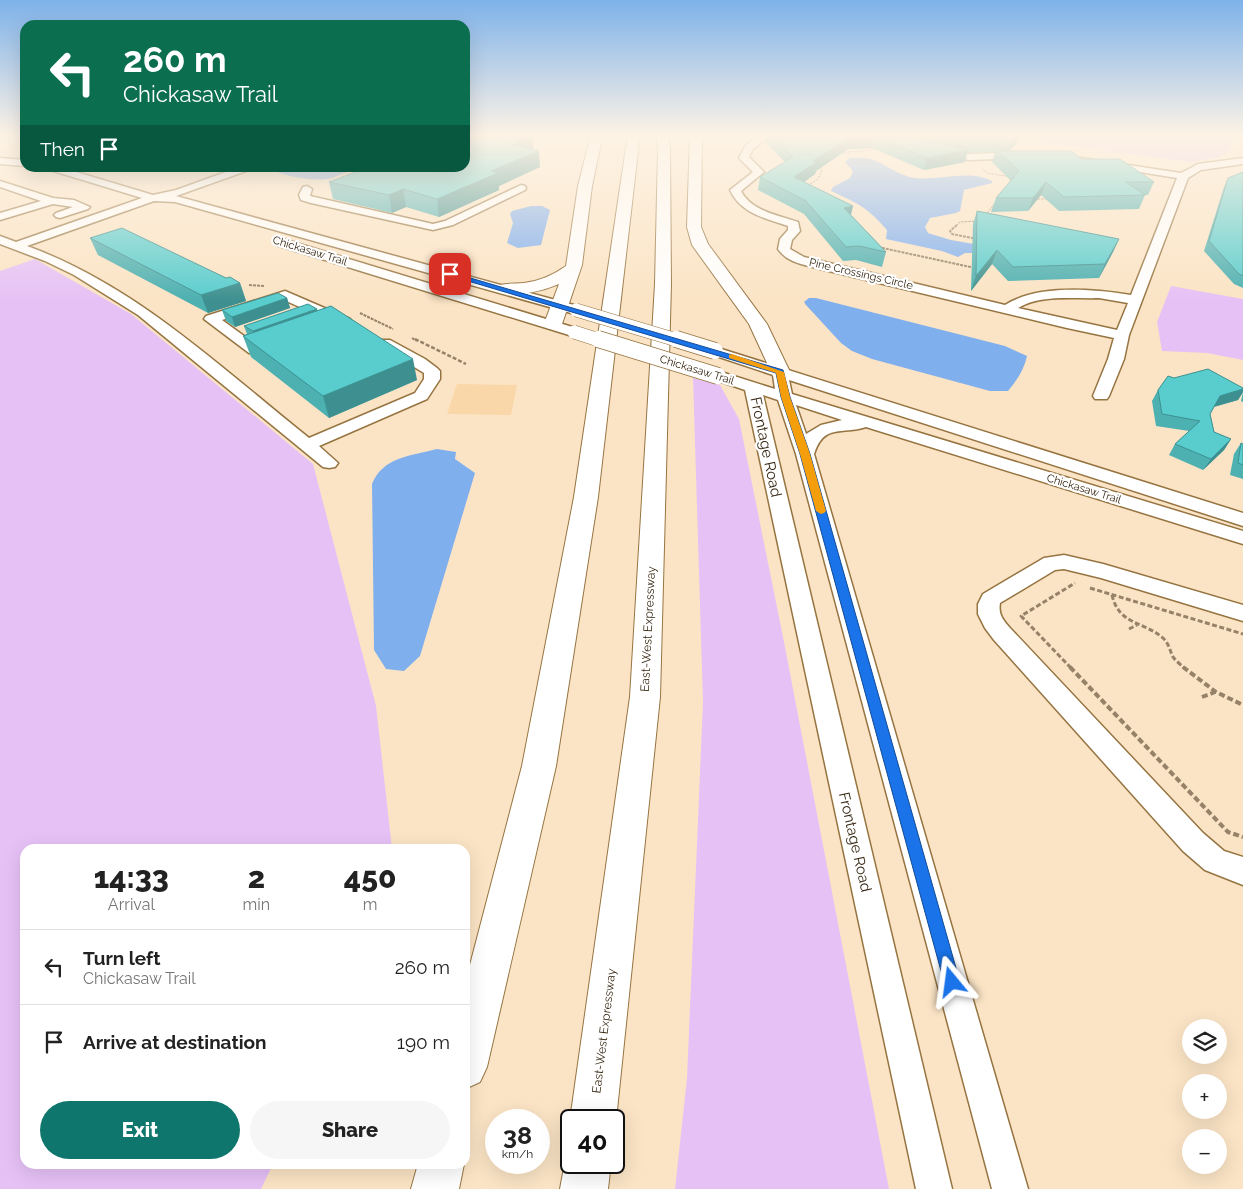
<!DOCTYPE html>
<html lang="en">
<head>
<meta charset="utf-8">
<style>
	:root { --surface:#fff; --page:#f6f6f6; --text:#222; --muted:#767676; --line:#e0e0e0; --accent:#0f766e }
	body { margin:0; font-family:Raleway,sans-serif; background:var(--page); color:var(--text); height:100vh; display:flex; flex-direction:column; font-size:19px; white-space:nowrap }
	* { box-sizing:border-box; margin:0 }
	p { font-size:16px; color:var(--muted) }
	.icon { flex:none; width:28px; height:28px; fill:none; stroke:currentColor; stroke-width:2; stroke-linecap:round; stroke-linejoin:round }
	.map { position:relative; flex:1; overflow:hidden }
	.sheet { position:absolute; left:20px; top:844px; width:450px; height:325px; display:flex; flex-direction:column; background:var(--surface); border-radius:15px; box-shadow:0 5px 20px #0002 }
	.sheet>* { flex:none }
	.guide { position:absolute; left:20px; top:20px; width:450px; height:152px; border-radius:15px; box-shadow:0 5px 20px #0002; background:#0b6e4f; color:#fff; overflow:hidden }
	.fabs { position:absolute; left:1182px; top:1019px; display:grid; gap:10px }
	.fabs a { display:grid; place-items:center; width:45px; height:45px; border-radius:50%; background:var(--surface); box-shadow:0 5px 20px #0002; font-size:25px }
	.speed { position:absolute; left:485px; top:1109px; display:flex; gap:10px; font-size:25px; font-weight:700; text-align:center }
	.speed>* { display:grid; place-content:center; width:65px; height:65px; border-radius:50%; background:var(--surface); box-shadow:0 5px 20px #0002; line-height:1 }
	.speed small { font-size:12px; font-weight:400 }
	.speed .limit { border:2px solid #111; border-radius:8px; background:#fff; color:#111 }
	.pin { position:absolute; display:grid; place-items:center; width:42px; height:42px; color:#fff; margin:-21px; border-radius:10px; box-shadow:0 2px 8px #0006 }
	.me { position:absolute; width:55px; margin:-28px; rotate:344deg; stroke-linejoin:round; filter:drop-shadow(0 0 4px #0008) }
	.turn { display:flex; align-items:center; gap:18px; height:105px; padding:0 20px; font-size:22px }
	.turn .icon { width:65px; height:65px; stroke-width:2.5 }
	.turn b { display:block; font-size:35px; line-height:42px }
	.then { display:flex; align-items:center; height:48px; padding:0 20px; background:#0003; gap:10px; font-size:19px }
	.eta { display:flex; justify-content:space-evenly; align-items:center; height:85px; text-align:center }
	.eta b { font-size:30px; font-weight:800; line-height:35px }
	.primary-button { display:flex; gap:10px; margin-top:auto; padding:10px 20px }
	.primary-button a { flex:1; height:58px; border-radius:30px; background:var(--accent); color:#fff; font-size:20px; font-weight:800; line-height:58px; text-align:center }
	.primary-button a+a { background:var(--page); color:var(--text) }
	ul { padding:0; list-style:none }
	li { display:flex; align-items:center; gap:15px; height:75px; padding:0 20px; border-top:1px solid var(--line) }
	li div { flex:1 }
	li b { display:block; font-size:19px }
	li em { font-style:normal }
	.map>svg:first-child { display:block }
</style>
</head>
<body>
<div class="map">
<svg width="1243" height="1189" viewBox="0 0 1243 1189">
	<rect width="100%" height="100%" fill="#fbe4c5"/>
	<!-- built -->
	<path fill="#f9d7a8" d="M457,384L517,385L511,415L447,414Z"/>
	<!-- green -->
	<g fill="#e6c1f6">
		<path d="M981,134H1232L1231,150L1219,157L1192,162Z"/>
		<path d="M35,259L131,314L313,464L376,706L392,849H25V1164H273L261,1189H0V271Z"/>
		<path d="M1171,286L1243,299V360L1207,353L1162,351L1157,322Z"/>
		<path d="M693,378L720,385L739,419L784,642L889,1189H675L687,1078L703,702Z"/>
	</g>
	<!-- water -->
	<g fill="#80afee">
		<path d="M850,158C881,154 889,174 915,178C940,181 969,169 992,181V183L964,190L960,211L956,213L930,218L925,227L928,233L951,240L980,245L978,253H965L958,257L942,251L886,239L887,230C867,207 859,204 831,191L833,187L850,178L853,171L845,162Z"/>
		<path d="M267,168H357C349,171 340,175 332,178C310,183 286,175 266,169Z"/>
		<path d="M531,206H542L550,210L541,245L518,248L507,243L513,223L510,214L512,211Z"/>
		<path d="M809,298H816L1005,346L1027,356C1024,370 1017,380 1008,391H990L872,359L852,351L841,343L806,305L804,302Z"/>
		<path d="M437,449L456,452L455,459L475,473L420,656L404,671L386,669L374,650L372,484C383,457 410,456 437,449Z"/>
	</g>
	<g fill="none" stroke-linecap="round" stroke-linejoin="round">
		<!-- minor casing -->
		<g stroke="#967441" stroke-width="3">
			<g id="minor">
				<path d="M761,134H772L753,149L749,157L764,172L741,191C751,211 778,215 798,222L800,231L792,240L790,249L804,257L1005,305C1038,284 1093,289 1131,295L1177,178L1052,158L1049,157V153L1181,173L1198,164L1243,158V164L1201,170L1188,178L1129,335L1124,359L1109,396L1107,399H1095L1093,396L1108,359L1114,338L1067,328L816,268C801,264 787,262 778,249L780,239L788,230V226C765,218 741,214 730,190L753,172L739,158L746,145ZM1099,298L1128,303L1117,330L1018,308C1040,294 1074,299 1099,298Z"/>
				<path d="M938,149L969,154L1022,152L1027,155L1022,158L969,160L935,154V150Z"/>
				<path d="M0,158L25,160V166L0,164Z"/>
				<path d="M49,168H63L153,195L176,190L237,168H250L249,170L176,196L581,307L583,310L576,314L571,313L175,202L154,201L27,246C135,285 220,367 309,438L415,393L424,379V373L380,346L378,343L380,340H390L425,359L437,368L440,371V379L427,399L319,446L338,463L335,467L329,468L323,467L138,315L74,275L45,261L0,244V236L16,242L142,198L50,170Z"/>
				<path d="M0,181L53,198L74,200L90,207L88,209L60,218L56,217L54,215L56,213L73,207L53,204L0,220V213L41,201L0,187Z"/>
				<path d="M521,185L525,186L526,188L525,190L453,225L433,230L311,203L301,200L299,195L303,187L307,186L312,189L310,196L433,224L445,221Z"/>
				<path d="M280,238L579,329L581,332L579,335H569L276,245L274,242Z"/>
				<path d="M285,291L350,319L352,322L350,325H340L284,300L222,320L255,344L271,339L276,340L278,343L276,346L259,353H249L204,319L206,316Z"/>
				<path d="M715,347L1243,513V526L789,380L792,394L1243,531V544L866,427C842,435 824,423 814,454L1028,1189H992L796,454L778,400L763,395L952,1189H916L745,390L713,379L710,376L713,373L718,371L775,389L773,375L710,354L708,351L710,348ZM796,405L842,420L821,425L806,434Z"/>
				<path d="M1064,555L1103,564L1243,605V621L1101,578L1064,569L1055,570L1000,603C998,614 1003,620 1010,628L1203,833L1224,851L1243,857V885L1205,870L1183,851L994,640L985,628L978,614V604L983,594L1044,558Z"/>
			</g>
		</g>
		<!-- highway casing -->
		<g stroke="#967441" stroke-width="2">
			<g id="highway">
				<path d="M591,134H603L592,186L582,265L562,324L559,328L553,329L547,328L544,324L559,284C542,291 518,297 500,293L497,289L500,285C508,283 516,284 524,283C540,281 553,275 566,266L578,186Z"/>
				<path d="M628,134H640L598,497L556,766L487,1067L480,1082L465,1089V984L522,766L574,497Z"/>
				<path d="M656,134H668L670,149L671,284L660,697L616,1120L614,1125V1120H571V1122L570,1120L630,697L655,284L658,149Z"/>
				<path d="M690,134H702L701,227L708,244L767,324L790,372L787,376L780,378L773,376L749,324L692,245L687,227Z"/>
				<path d="M571,1146V1162H611L608,1189H560L565,1162Z"/>
				<path d="M418,1164H464L459,1189H411Z"/>
			</g>
		</g>
		<!-- path-far4 -->
		<g stroke="#958268" stroke-width="1" stroke-dasharray="2.5 1" stroke-linecap="butt">
			<path d="M841,153L879,149"/>
			<path d="M983,169L987,173L1011,177"/>
			<path d="M807,186L818,179L822,171L819,166"/>
			<path d="M1034,199H1048"/>
			<path d="M985,216L995,203"/>
			<path d="M956,226L960,222L978,221"/>
		</g>
		<!-- path-far3 -->
		<g stroke="#958268" stroke-width="2" stroke-dasharray="3 1" stroke-linecap="butt">
			<path d="M957,225L950,231L952,234L977,239"/>
			<path d="M878,247L975,268"/>
			<path d="M249,285L264,286"/>
			<path d="M360,313L393,329"/>
			<path d="M412,338L417,341"/>
		</g>
		<!-- path-far2 -->
		<path stroke="#958268" stroke-width="2.5" stroke-dasharray="4 2" stroke-linecap="butt" d="M415,339L466,364"/>
		<!-- path-far1 -->
		<g stroke="#958268" stroke-width="3" stroke-dasharray="5 2.5" stroke-linecap="butt">
			<path d="M1090,588L1243,634"/>
			<path d="M1112,595C1119,626 1145,621 1164,639C1169,644 1170,651 1173,657C1176,661 1181,665 1184,668"/>
			<path d="M1129,629L1137,625"/>
			<path d="M1071,668L1021,616L1075,583"/>
		</g>
		<!-- path -->
		<g stroke="#958268" stroke-width="4" stroke-dasharray="6 3" stroke-linecap="butt">
			<path d="M1070,667L1228,832L1243,837"/>
			<path d="M1183,667L1216,692L1243,705"/>
			<path d="M1202,697L1215,692"/>
		</g>
		<!-- minor -->
		<use href="#minor" fill="#fff" fill-rule="evenodd"/>
		<!-- highway -->
		<use href="#highway" fill="#fff" fill-rule="evenodd"/>
		<!-- minor-bridge-far1 casing -->
		<g stroke="#967441" stroke-width="14" stroke-linecap="butt">
			<g id="minor-bridge-far1">
				<path d="M576,310L680,341"/>
				<path d="M574,332L602,341"/>
			</g>
		</g>
		<!-- minor-bridge casing -->
		<g stroke="#967441" stroke-width="18" stroke-linecap="butt">
			<g id="minor-bridge">
				<path d="M598,339L718,376"/>
				<path d="M676,339L715,351"/>
			</g>
		</g>
		<!-- minor-bridge-far1 -->
		<use href="#minor-bridge-far1" stroke="#fff" stroke-width="13"/>
		<!-- minor-bridge -->
		<use href="#minor-bridge" stroke="#fff" stroke-width="16"/>
	</g>
	<!-- wall -->
	<g fill="#4db0b1">
		<path d="M766,134H1019L1016,144L1009,151H1002L1082,159L1154,182L1148,195H1144H1145L1139,209L1059,211L1041,195L1028,211L991,212L996,198L1011,181L992,162L995,152L967,153L965,162L924,170L872,148L848,149L816,171L815,174L804,182L851,215L886,252L882,267L856,260L843,261L804,214L758,190L760,177L785,162L765,142Z"/>
		<path d="M533,150L540,167L499,186V190L439,217L406,207L392,213L333,199L329,182Z"/>
		<path d="M1243,172V288L1234,284L1204,251L1224,187L1228,178Z"/>
		<path d="M977,211L1119,239L1113,252L1099,278L1008,281L992,264L971,291L973,224Z"/>
		<path d="M90,238L226,278L240,283L246,301L208,313L98,255Z"/>
		<path d="M287,298L290,308L235,327L226,321L222,310Z"/>
		<path d="M317,311L417,380L329,418L251,357L243,336L247,334L244,326Z"/>
		<path d="M1174,378L1243,388V402L1241,401L1243,392L1238,400L1214,407L1210,414L1214,432L1231,439L1224,450L1203,470L1169,455L1175,444L1189,431L1156,426L1152,401L1158,390Z"/>
		<path d="M1241,443L1243,444V479L1230,475L1234,454Z"/>
	</g>
	<!-- shaded-wall -->
	<g fill="#3e9090">
		<path d="M1017,134H1019L1016,144L1009,151L1013,139Z"/>
		<path d="M532,136L534,152L512,145Z"/>
		<path d="M874,136L872,148L848,149L816,171L815,174L793,190L794,177L813,161L851,137Z"/>
		<path d="M968,150L965,162L924,170L927,158Z"/>
		<path d="M539,151L540,167L499,186V190L439,217L437,199L491,171Z"/>
		<path d="M1046,182L1041,195L1028,211L1033,198Z"/>
		<path d="M403,189L406,207L392,213L389,195Z"/>
		<path d="M853,206L850,219L844,208Z"/>
		<path d="M1119,239L1113,252L1099,278L1105,264Z"/>
		<path d="M997,250L992,264L971,291L976,276Z"/>
		<path d="M240,283L246,301L208,313L201,295Z"/>
		<path d="M287,298L290,308L235,327L232,317Z"/>
		<path d="M317,309L320,319L256,342L253,331Z"/>
		<path d="M413,359L417,380L329,418L323,396Z"/>
		<path d="M1243,389V392L1238,400L1213,407L1220,396Z"/>
		<path d="M1231,439L1224,450L1203,470L1211,459Z"/>
	</g>
	<!-- building -->
	<g fill="#59cdce" stroke="#3e9090">
		<path d="M498,134H532V136L512,145L539,151L491,171L498,173L437,199L403,189L389,195L329,182L366,168H465V135L487,139Z"/>
		<path d="M771,134H900L968,150L927,158L874,136L851,137L813,161L817,162L794,177L853,206L844,208L886,252L859,246L846,247L806,201L760,177L793,157Z"/>
		<path d="M941,134H1017L1013,139L974,141L958,139Z"/>
		<path d="M996,149H1003L1000,151H1071L1082,159H1120L1154,182H1126L1145,195L1064,197L1046,182L1033,198H996L1019,171Z"/>
		<path d="M1243,172V276L1239,274L1209,241L1228,178Z"/>
		<path d="M977,211L1119,239L1105,264L1013,267L997,250L976,276Z"/>
		<path d="M122,228L226,278L230,277L240,283L201,295L90,238Z"/>
		<path d="M278,293L287,298L232,317L222,310Z"/>
		<path d="M308,304L317,309L253,331L244,326Z"/>
		<path d="M331,306L413,359L323,396L243,336Z"/>
		<path d="M1208,369L1243,388V389L1220,396L1210,414L1214,432L1231,439L1211,459L1175,444L1200,421L1162,414L1158,390L1168,376L1174,378Z"/>
		<path d="M1241,443L1243,444V465L1238,463Z"/>
	</g>
	<!-- sky -->
	<linearGradient id="sky" x2="0" y2="1"><stop stop-color="#7eb2ea"/><stop offset="0.45" stop-color="#fdf3e5"/><stop offset="1" stop-color="#fdf3e5" stop-opacity="0"/></linearGradient>
	<rect width="1243" height="301" fill="url(#sky)"/>
	<!-- route -->
	<path fill="#1a73e8" stroke="#114b97" d="M450,272L783,370L790,397L810,454L960,982L958,988L952,990L946,988L944,982L800,454L781,397L776,373L448,275V272Z"/>
	<!-- slow -->
	<path fill="#f59e0b" d="M732,354L784,372L790,397L810,454L826,511L824,513L821,514L816,511L800,454L781,397L776,373L729,358V355Z"/>
	<g text-anchor="middle" dominant-baseline="central" stroke-width="4.5" stroke-linejoin="round" paint-order="stroke">
		<!-- far-street labels -->
		<g font-size="11" fill="#362712" stroke="#fff">
			<text transform="translate(310 251) rotate(17)">Chickasaw Trail</text>
			<text transform="translate(861 274) rotate(13)">Pine Crossings Circle</text>
			<text transform="translate(697 370) rotate(17)">Chickasaw Trail</text>
			<text transform="translate(1084 489) rotate(17)">Chickasaw Trail</text>
		</g>
		<!-- street labels -->
		<g font-size="12" fill="#362712" stroke="#fff">
			<text transform="translate(648 629) rotate(-87)">East-West Expressway</text>
			<text transform="translate(604 1031) rotate(-83)">East-West Expressway</text>
		</g>
		<!-- near-street labels -->
		<g font-size="15" fill="#362712" stroke="#fff">
			<text transform="translate(766 447) rotate(78)">Frontage Road</text>
			<text transform="translate(855 842) rotate(77)">Frontage Road</text>
		</g>
	</g>
</svg>
<div class="fabs">
<a><svg class="icon" aria-label="layers" viewBox="0 0 24 24"><path d="M12 4l9 5-9 5-9-5zM3 14l9 5 9-5"/></svg></a>
<a>+</a>
<a>−</a>
</div>
<div class="speed"><div>38<small>km/h</small></div><div class="limit">40</div></div>
<div class="pin" style="left:450px;top:274px;background:#d93025"><svg class="icon" aria-label="arrive" viewBox="0 0 24 24"><path d="M6 21V4h12l-3 4 3 4H6"/></svg></div>
<svg class="me" style="left:952px;top:982px" viewBox="-20 -20 40 40"><path d="M0-17L14 15 0 8-14 15z" fill="#1a73e8" stroke="#fff" stroke-width="4"/></svg>
<div class="guide">
<div class="turn"><svg class="icon" aria-label="left" viewBox="0 0 24 24"><path d="M17 20v-9H6M10 6l-5 5 5 5"/></svg><div><b>260 m</b>Chickasaw Trail</div></div>
<div class="then">Then<svg class="icon" aria-label="arrive" viewBox="0 0 24 24"><path d="M6 21V4h12l-3 4 3 4H6"/></svg></div>
</div>
<section class="sheet">
<div class="eta">
<div><b>14:33</b><p>Arrival</p></div>
<div><b>2</b><p>min</p></div>
<div><b>450</b><p>m</p></div>
</div>
<ul>
<li><svg class="icon" aria-label="left" viewBox="0 0 24 24"><path d="M17 20v-9H6M10 6l-5 5 5 5"/></svg><div><b>Turn left</b><p>Chickasaw Trail</p></div><em>260 m</em></li>
<li><svg class="icon" aria-label="arrive" viewBox="0 0 24 24"><path d="M6 21V4h12l-3 4 3 4H6"/></svg><div><b>Arrive at destination</b></div><em>190 m</em></li>
</ul>
<div class="primary-button"><a>Exit</a><a>Share</a></div>
</section>
</div>
</body>
</html>
